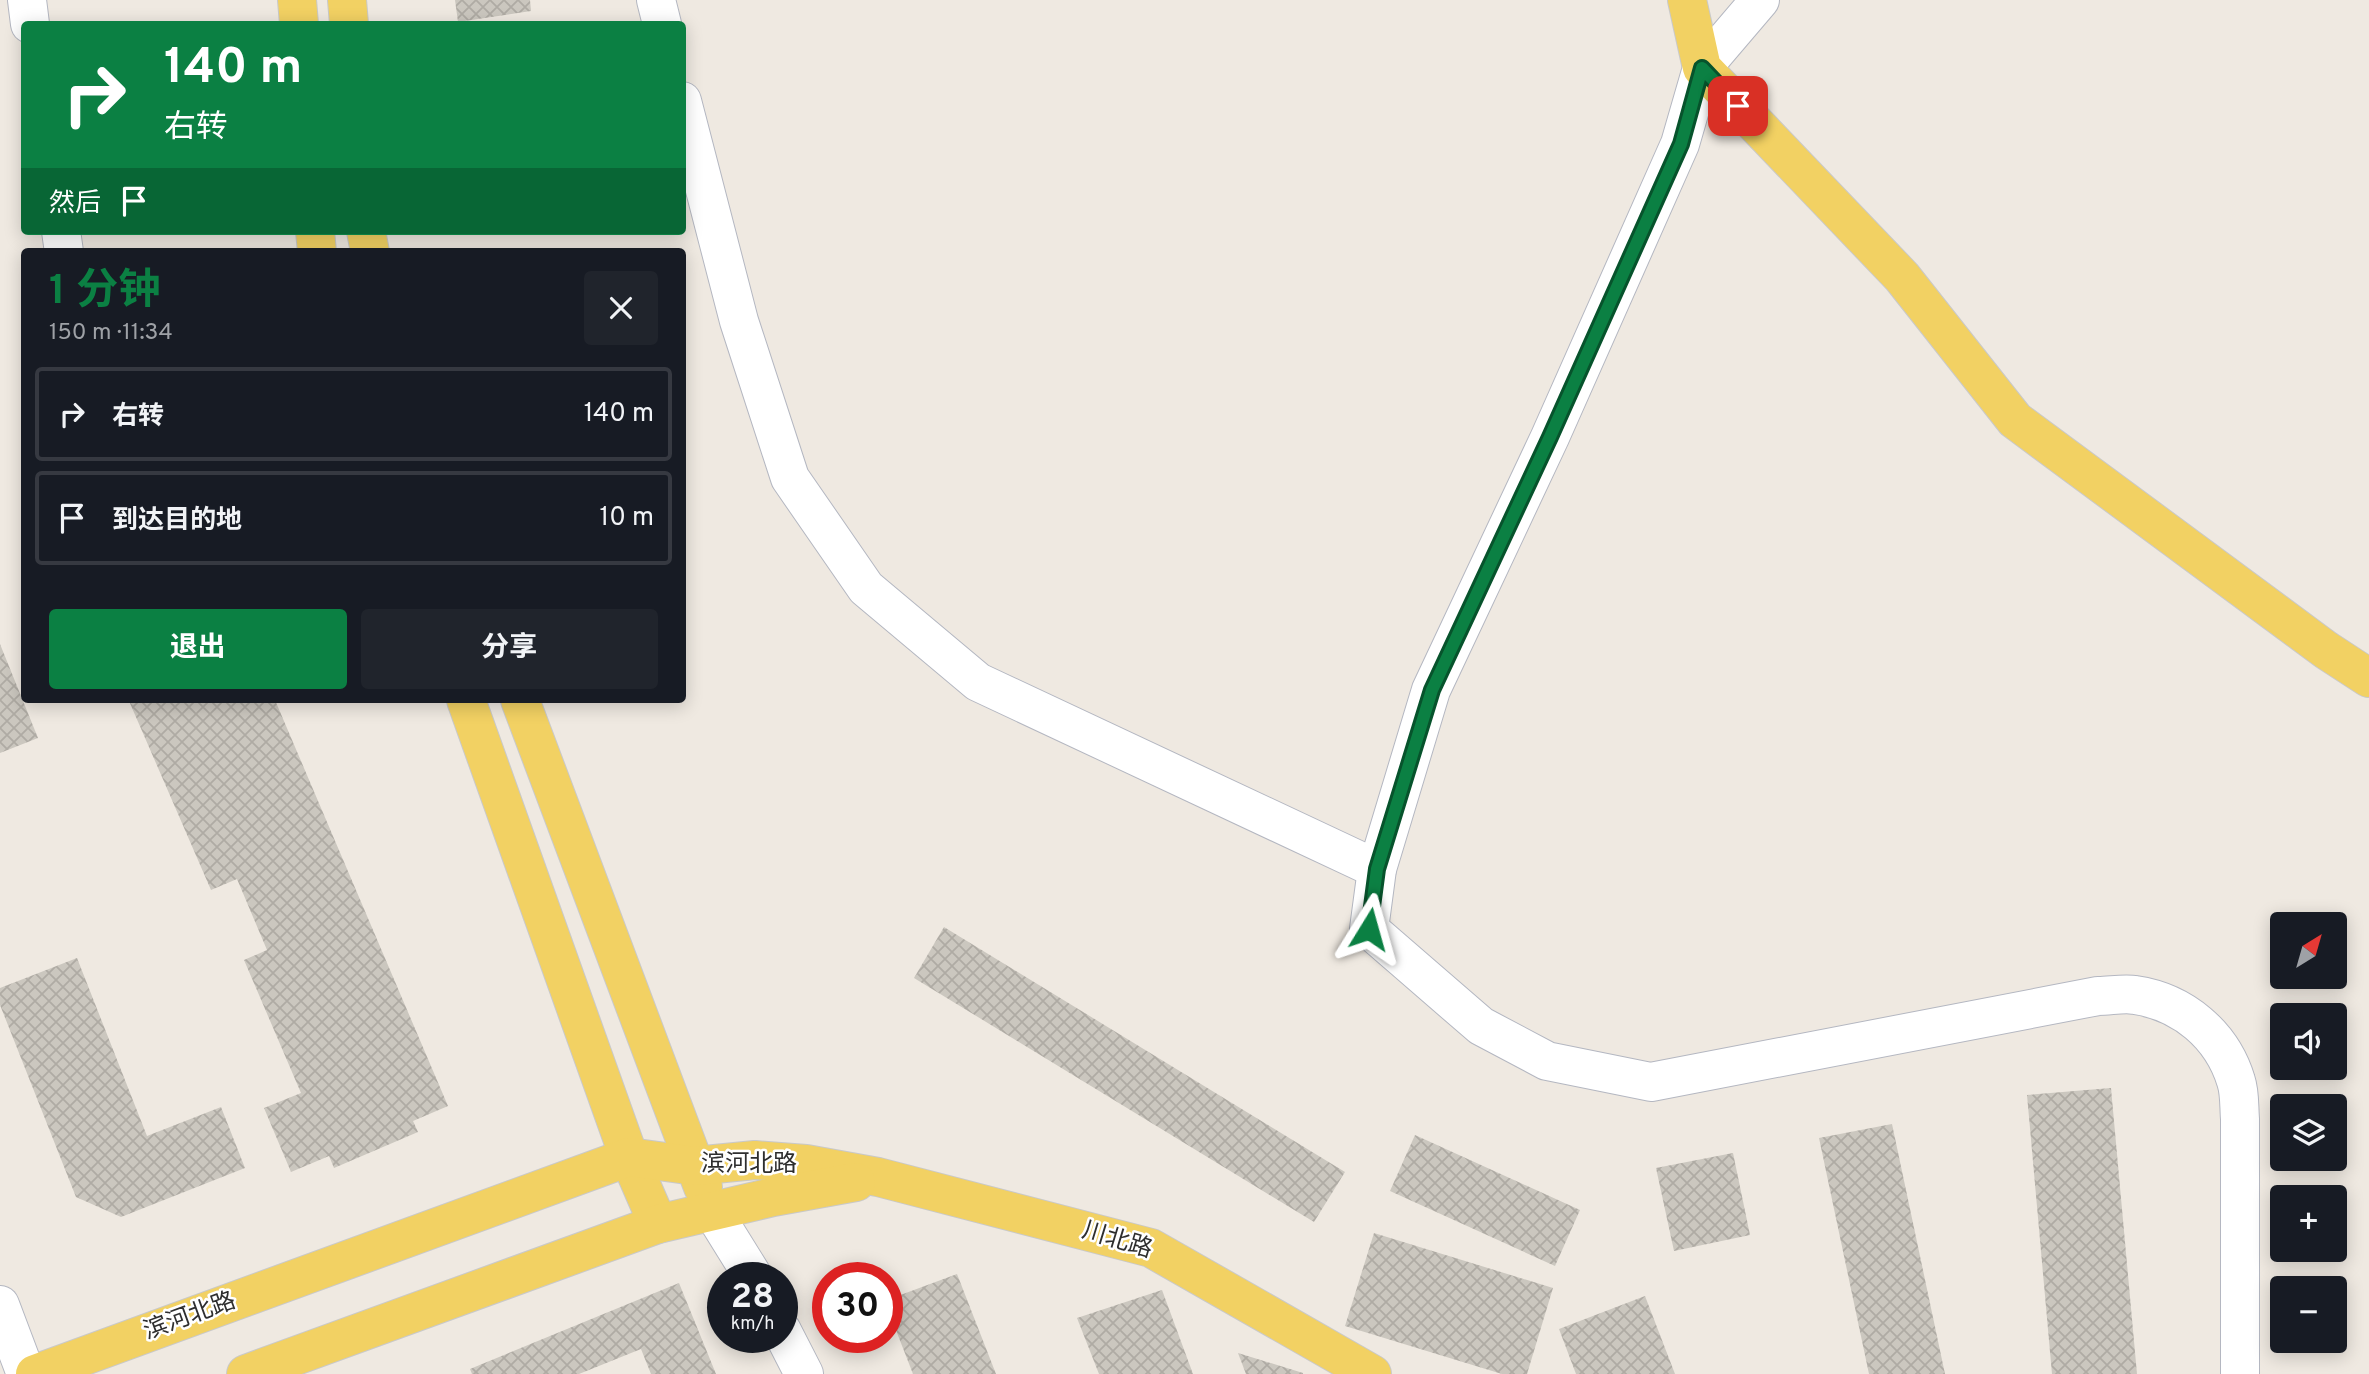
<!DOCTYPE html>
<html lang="zh">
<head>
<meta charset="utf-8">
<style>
	:root { --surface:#171b24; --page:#20242c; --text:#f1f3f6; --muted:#9ea1a6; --line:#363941; --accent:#0b8043 }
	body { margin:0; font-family:Overpass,"Noto Sans SC",sans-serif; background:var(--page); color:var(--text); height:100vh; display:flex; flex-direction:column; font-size:26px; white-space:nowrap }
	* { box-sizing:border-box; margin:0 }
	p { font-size:23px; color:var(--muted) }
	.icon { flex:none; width:38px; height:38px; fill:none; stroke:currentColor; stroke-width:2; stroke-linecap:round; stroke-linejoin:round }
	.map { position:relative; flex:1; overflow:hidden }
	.drawer { position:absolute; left:21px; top:248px; width:665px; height:455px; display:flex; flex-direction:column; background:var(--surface); border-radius:7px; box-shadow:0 4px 18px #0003 }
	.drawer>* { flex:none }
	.top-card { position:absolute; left:21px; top:21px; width:665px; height:214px; border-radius:7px; box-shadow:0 4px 18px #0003; background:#0b8043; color:#fff; overflow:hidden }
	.needle { width:46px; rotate:37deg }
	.controls { position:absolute; left:2270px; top:912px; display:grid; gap:14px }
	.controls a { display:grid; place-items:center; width:77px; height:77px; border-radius:7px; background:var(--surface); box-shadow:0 4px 18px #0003; font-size:35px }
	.speed { position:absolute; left:707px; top:1262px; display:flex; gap:14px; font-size:35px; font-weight:700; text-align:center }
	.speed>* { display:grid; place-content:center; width:91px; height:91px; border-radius:50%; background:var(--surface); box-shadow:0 4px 18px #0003; line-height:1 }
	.speed small { font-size:18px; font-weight:400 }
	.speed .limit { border:10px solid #d22; background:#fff; color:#111 }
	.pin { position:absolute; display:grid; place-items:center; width:60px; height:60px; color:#fff; margin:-30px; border-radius:14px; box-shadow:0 4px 10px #0006 }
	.me { position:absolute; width:77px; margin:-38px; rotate:8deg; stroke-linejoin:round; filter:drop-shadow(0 0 5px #0008) }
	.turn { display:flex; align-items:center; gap:24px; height:147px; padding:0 28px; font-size:32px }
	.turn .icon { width:91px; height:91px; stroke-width:2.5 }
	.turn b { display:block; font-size:49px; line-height:60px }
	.then { display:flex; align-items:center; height:66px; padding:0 28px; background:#0003; gap:14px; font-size:26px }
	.round { display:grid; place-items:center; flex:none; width:74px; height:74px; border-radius:7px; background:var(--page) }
	.summary { display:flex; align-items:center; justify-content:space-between; height:119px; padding:0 28px }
	h1 { font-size:42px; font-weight:700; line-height:52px; color:var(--accent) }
	.button { display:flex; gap:14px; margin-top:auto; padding:14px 28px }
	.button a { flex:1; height:80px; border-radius:7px; background:var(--accent); color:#fff; font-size:28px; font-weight:700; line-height:80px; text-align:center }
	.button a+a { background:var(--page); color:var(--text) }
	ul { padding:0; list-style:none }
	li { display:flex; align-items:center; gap:21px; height:94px; margin:0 14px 10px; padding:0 14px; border:4px solid var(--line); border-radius:7px }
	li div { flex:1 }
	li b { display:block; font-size:26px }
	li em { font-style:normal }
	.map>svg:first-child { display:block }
</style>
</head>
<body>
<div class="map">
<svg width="2369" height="1374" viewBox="0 0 2369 1374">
	<defs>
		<pattern id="building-cross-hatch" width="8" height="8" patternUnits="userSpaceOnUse" patternTransform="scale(1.75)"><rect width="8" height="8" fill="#cbc7bf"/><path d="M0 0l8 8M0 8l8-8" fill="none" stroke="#afaba4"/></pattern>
	</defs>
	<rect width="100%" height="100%" fill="#efe9e1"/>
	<!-- building -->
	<g fill="url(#building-cross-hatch)">
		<path d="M455,0H530L531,11L458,22Z"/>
		<path d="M0,644L38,738L0,753Z"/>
		<path d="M275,700L448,1106L413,1121L418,1132L334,1168L329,1156L291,1172L264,1108L301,1093L244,960L267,950L237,879L211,890L129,701Z"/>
		<path d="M944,927L1345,1172L1314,1222L914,978Z"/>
		<path d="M77,958L147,1136L221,1107L245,1168L121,1217L76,1197L0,1005V988Z"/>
		<path d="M2111,1088L2137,1374H2052L2027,1095Z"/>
		<path d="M1892,1124L1945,1374H1869L1819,1138Z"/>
		<path d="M1415,1135L1580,1210L1555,1266L1390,1191Z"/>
		<path d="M1733,1153L1750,1235L1674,1251L1656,1168Z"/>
		<path d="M1374,1233L1553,1288L1527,1374H1502L1345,1326Z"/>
		<path d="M957,1274L996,1374H913L887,1307V1300Z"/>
		<path d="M679,1283L716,1374H651L641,1349L579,1374H472L470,1369Z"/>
		<path d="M1162,1290L1193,1374H1099L1077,1318Z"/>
		<path d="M1645,1296L1675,1374H1576L1559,1329Z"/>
		<path d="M1238,1353L1303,1373V1374H1246Z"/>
	</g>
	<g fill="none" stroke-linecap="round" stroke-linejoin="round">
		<!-- minor casing -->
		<g stroke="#b4b7c1" stroke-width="40">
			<g id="minor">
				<path d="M27,0L30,24"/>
				<path d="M656,0L662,24"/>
				<path d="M1760,0L1702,68L1680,144L1550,437L1431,690L1377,869L1369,929L1481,1026L1547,1061L1651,1082L2098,996C2110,996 2124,993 2135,995C2183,1002 2222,1035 2236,1081C2240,1093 2239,1107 2240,1119V1374"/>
				<path d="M682,101L739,321L790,478L866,588L978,682L1377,869"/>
				<path d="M61,231L64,252"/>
				<path d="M713,1212L754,1278"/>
				<path d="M0,1305L26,1374"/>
				<path d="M782,1331L804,1374"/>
			</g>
		</g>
		<!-- major casing -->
		<g stroke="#c9c9c9" stroke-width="40">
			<g id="major">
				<path d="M297,0L299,24"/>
				<path d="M347,0L349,24"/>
				<path d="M1687,0L1702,68L1902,277L2015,420L2326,650L2369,678"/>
				<path d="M315,231L317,252"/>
				<path d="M366,231L370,252"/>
				<path d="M466,700L629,1157L658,1224"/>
				<path d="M520,700L703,1187"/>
				<path d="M35,1374L629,1157L695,1166L755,1160L806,1164L878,1177L1151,1248L1372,1374"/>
				<path d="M246,1374L658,1224L773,1197L856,1182"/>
			</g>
		</g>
		<!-- minor -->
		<use href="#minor" stroke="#fff" stroke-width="38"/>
		<!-- major -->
		<use href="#major" stroke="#f2d163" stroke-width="38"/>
	</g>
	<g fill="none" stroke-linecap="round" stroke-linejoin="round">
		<!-- route casing -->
		<g stroke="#07532c" stroke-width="18">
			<path id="route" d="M1369,929L1377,869L1432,690L1550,437L1681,144L1702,68L1738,106"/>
		</g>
		<!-- route -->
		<use href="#route" stroke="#0b8043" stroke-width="12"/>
	</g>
	<g text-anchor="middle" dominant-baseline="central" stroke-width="5" stroke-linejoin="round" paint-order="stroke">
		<!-- street labels -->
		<g font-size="24" fill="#2e2e2e" stroke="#fff">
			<text x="749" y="1165">滨河北路</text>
			<text transform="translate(1117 1241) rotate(17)">川北路</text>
			<text transform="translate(190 1317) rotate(-20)">滨河北路</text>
		</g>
	</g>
</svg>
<div class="controls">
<a><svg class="needle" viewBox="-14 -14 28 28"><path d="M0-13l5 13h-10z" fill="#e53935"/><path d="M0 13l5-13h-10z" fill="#9ea1a6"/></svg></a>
<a><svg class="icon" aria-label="sound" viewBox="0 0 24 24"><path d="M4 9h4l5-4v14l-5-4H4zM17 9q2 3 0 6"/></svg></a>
<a><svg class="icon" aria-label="layers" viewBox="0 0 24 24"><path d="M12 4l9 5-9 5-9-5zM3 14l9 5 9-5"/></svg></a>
<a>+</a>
<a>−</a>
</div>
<div class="speed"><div>28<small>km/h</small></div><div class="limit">30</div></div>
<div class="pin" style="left:1738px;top:106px;background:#d93025"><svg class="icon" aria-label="arrive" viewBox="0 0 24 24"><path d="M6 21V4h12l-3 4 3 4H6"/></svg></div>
<svg class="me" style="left:1369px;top:929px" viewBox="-20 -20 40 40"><path d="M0-17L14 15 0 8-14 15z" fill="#0b8043" stroke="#fff" stroke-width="4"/></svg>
<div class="top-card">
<div class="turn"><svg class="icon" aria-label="right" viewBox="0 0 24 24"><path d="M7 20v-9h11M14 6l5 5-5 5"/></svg><div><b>140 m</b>右转</div></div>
<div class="then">然后<svg class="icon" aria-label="arrive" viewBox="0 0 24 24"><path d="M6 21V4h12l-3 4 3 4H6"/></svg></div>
</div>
<section class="drawer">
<div class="summary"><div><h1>1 分钟</h1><p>150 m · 11:34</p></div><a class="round"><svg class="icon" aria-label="close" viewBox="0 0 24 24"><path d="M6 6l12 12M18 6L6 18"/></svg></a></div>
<ul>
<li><svg class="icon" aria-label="right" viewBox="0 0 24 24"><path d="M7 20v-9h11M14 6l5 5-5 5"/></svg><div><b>右转</b></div><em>140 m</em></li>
<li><svg class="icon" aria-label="arrive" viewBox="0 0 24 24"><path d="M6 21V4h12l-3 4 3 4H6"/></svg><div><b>到达目的地</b></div><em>10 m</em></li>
</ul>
<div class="button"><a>退出</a><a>分享</a></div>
</section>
</div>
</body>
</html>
